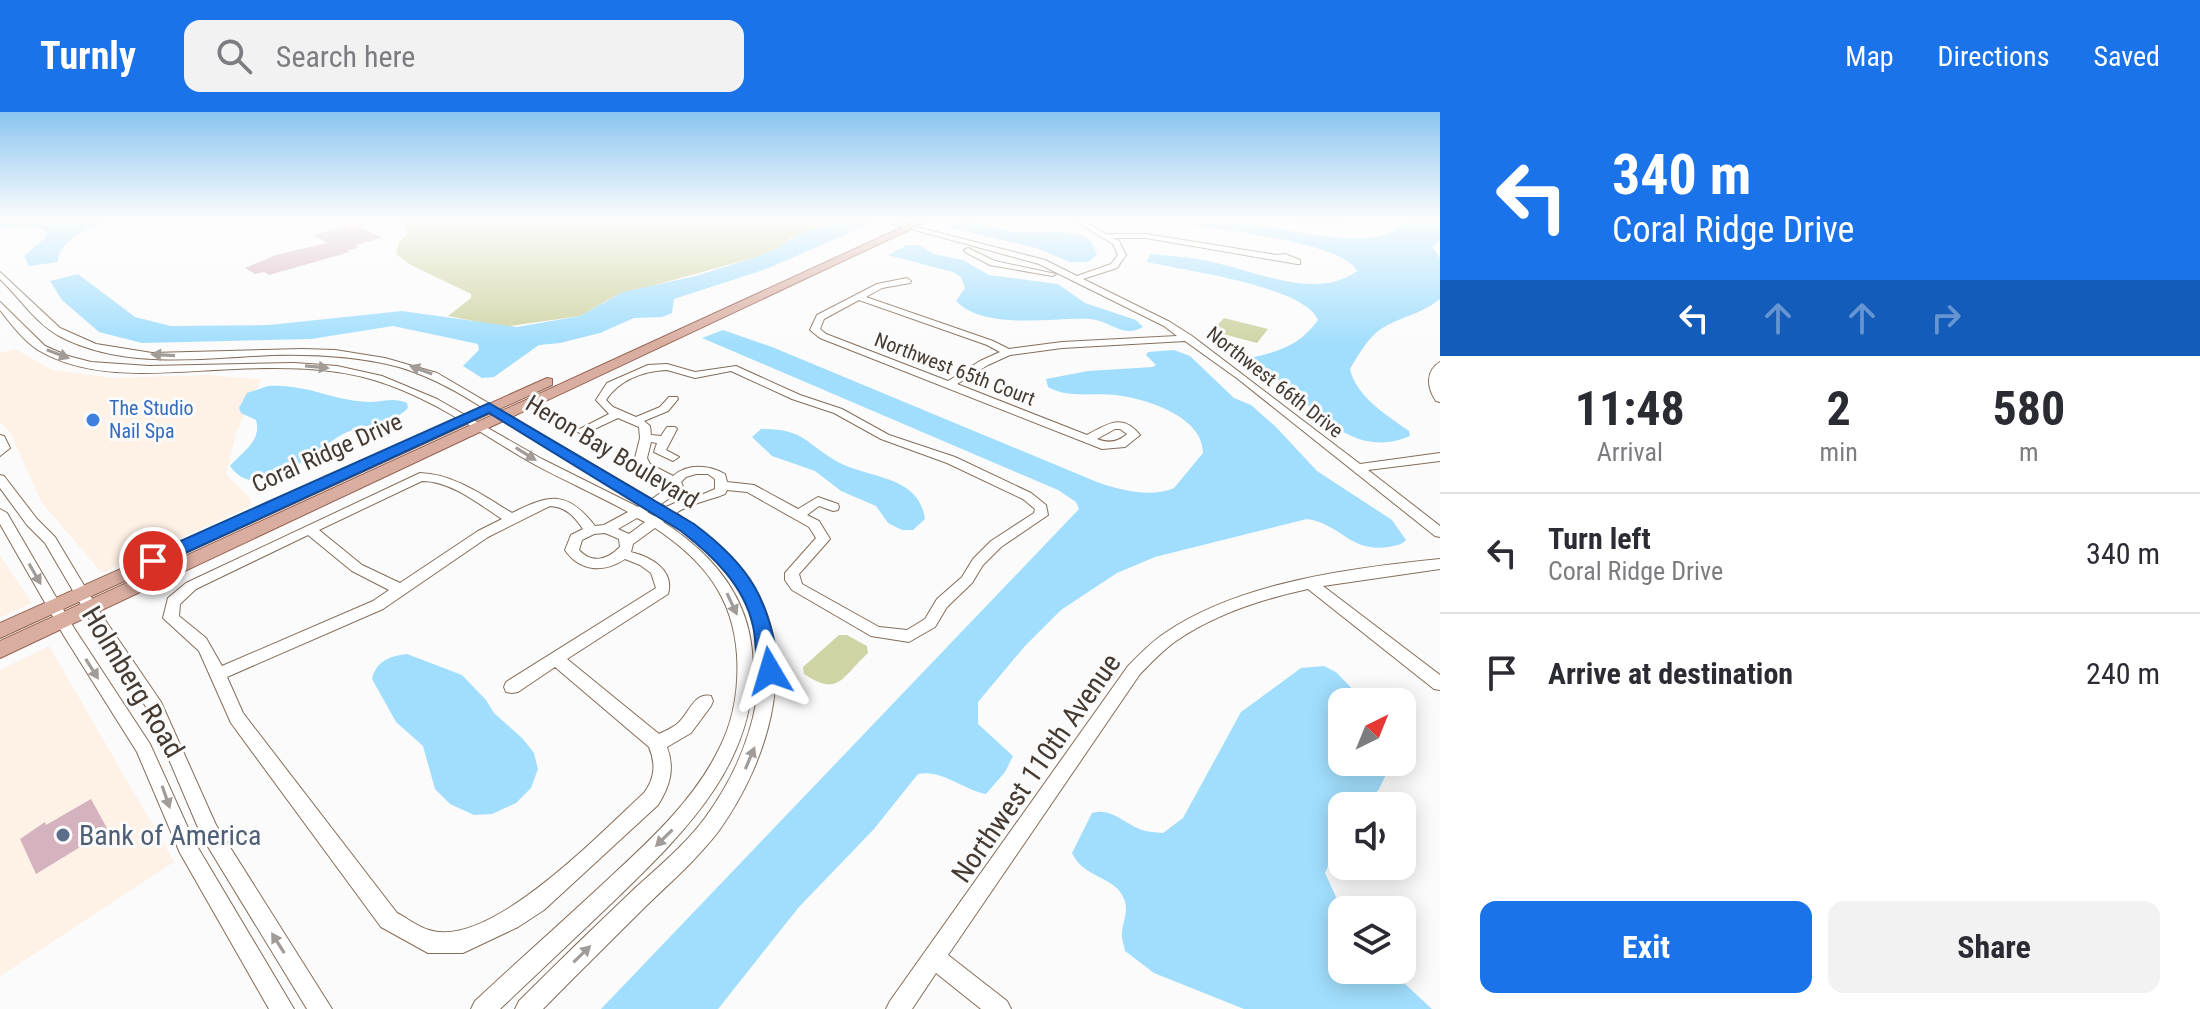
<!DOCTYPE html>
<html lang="en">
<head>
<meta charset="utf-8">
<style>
	:root { --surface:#fff; --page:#f2f2f3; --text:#2b2b33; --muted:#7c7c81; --line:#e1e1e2; --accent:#1a73e8 }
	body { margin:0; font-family:"Roboto Condensed",sans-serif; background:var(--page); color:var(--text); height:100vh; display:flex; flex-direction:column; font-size:30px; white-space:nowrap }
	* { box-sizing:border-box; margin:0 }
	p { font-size:26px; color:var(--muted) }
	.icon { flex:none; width:44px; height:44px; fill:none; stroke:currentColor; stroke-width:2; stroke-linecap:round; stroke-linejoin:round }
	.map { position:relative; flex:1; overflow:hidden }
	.sheet { display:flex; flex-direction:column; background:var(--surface); width:760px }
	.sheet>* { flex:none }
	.banner { background:#1a73e8; color:#fff; overflow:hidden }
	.needle { width:52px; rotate:43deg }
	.tools { position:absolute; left:1328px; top:576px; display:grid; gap:16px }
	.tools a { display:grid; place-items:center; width:88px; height:88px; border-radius:16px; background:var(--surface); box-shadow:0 4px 20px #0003; font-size:40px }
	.pin { position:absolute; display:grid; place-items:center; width:68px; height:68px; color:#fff; margin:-34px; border:4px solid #fff; border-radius:50%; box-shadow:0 2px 8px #0007 }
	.me { position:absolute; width:88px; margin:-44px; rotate:353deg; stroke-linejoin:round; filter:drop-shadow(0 0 6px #0008) }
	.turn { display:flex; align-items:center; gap:28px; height:168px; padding:0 40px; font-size:36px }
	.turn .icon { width:104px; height:104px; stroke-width:2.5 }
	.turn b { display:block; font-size:56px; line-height:68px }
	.lanes { display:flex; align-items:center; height:76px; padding:0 40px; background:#0003; justify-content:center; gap:40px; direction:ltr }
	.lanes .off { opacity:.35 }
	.eta { display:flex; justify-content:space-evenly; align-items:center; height:136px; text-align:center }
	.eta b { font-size:48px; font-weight:700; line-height:56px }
	.cta { display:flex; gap:16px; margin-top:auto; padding:16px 40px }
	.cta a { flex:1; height:92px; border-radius:16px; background:var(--accent); color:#fff; font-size:32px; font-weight:700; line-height:92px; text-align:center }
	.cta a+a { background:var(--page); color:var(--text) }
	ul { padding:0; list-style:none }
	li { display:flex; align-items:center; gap:24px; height:120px; padding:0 40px; border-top:2px solid var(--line) }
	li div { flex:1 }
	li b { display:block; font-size:30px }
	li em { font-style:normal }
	header { display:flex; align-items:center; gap:48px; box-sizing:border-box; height:112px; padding:0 40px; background:var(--accent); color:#fff }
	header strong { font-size:38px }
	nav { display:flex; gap:44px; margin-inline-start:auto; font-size:28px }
	.search { width:560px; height:72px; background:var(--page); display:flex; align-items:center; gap:20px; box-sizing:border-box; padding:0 28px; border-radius:16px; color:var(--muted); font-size:30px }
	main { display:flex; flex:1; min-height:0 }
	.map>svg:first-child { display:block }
</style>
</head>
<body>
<header>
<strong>Turnly</strong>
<div class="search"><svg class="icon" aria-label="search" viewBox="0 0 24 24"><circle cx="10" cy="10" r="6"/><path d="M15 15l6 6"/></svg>Search here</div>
<nav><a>Map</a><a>Directions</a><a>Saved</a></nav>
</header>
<main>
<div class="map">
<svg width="1440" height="897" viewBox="0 0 1440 897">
	<rect width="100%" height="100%" fill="#fbfbfb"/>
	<!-- built -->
	<g fill="#fef1e6">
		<path d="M15,237L52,258L114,266L206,263L261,267L236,321L226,362L250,386L251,394L102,461L42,391L10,320L0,310V241Z"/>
		<path d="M0,444L32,491L0,506Z"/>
		<path d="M49,534L174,750L0,864V558Z"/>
	</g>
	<!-- green -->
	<g fill="#cfd4a4">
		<path d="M397,108H844L791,126L779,136L753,146L615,184L580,204L503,215L448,204L471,186V182L409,152L396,142L399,131L408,121L403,111Z"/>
		<path d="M1224,206L1268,217L1257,231L1212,219Z"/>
		<path d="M839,523H847L867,534L868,541C841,566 839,585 804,562L803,555Z"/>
	</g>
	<!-- water -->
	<g fill="#a1defd">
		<path d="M0,108H111C92,116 58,127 58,150L29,154L24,144L46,125V118L32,115L0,116Z"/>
		<path d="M844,108H878L769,156L674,187L672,201L662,205L634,206L600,221L560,231L539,233L494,265L482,266L463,254L479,238L478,232L393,214L311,227L142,231L99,220L62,188L50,169L78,162L135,205L171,214L269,213L402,199L517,215L580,204L623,180L696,164L753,146L779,136L799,122Z"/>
		<path d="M959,108C974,107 982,112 995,116C1024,125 1052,117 1077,122C1089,125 1094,132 1097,143L1088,150H1070L1036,136L950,116V112Z"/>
		<path d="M1137,108C1162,108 1186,110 1211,110C1221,111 1231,109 1241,110C1277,114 1383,146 1406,108H1440V128L1432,135L1440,146V187C1419,204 1396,205 1377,220C1366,229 1357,245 1350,257C1356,285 1387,303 1409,319L1410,324C1352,349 1316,296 1275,265C1266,258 1257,254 1249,246C1279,240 1300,233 1318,208C1305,174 1181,158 1147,150L1150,142C1171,144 1192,145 1212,150C1256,159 1317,189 1357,159C1341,126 1177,112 1137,108Z"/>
		<path d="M907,133H919L934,142L963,148L989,163L1058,172L1085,191L1136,208L1143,215C1123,227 1109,208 1090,207C1053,205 985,219 956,189L965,176L961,165L953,160L888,143Z"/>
		<path d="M723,218L772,235L1097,370C1119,378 1152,386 1174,376L1203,341C1203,304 1146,287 1116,283C1093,280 1069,287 1048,275L1046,267L1088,259L1153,255L1156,253L1146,243L1148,240L1174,238L1190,244L1234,286L1251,293L1275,314L1317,359L1392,408L1406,428C1401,433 1397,433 1389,435C1350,441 1341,412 1307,407L1155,445L1117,461L1061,498L1025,534L978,590V612L1013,644L1005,660L986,682C963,678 942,657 918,662L874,717L799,795L718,897H601L1079,397L1076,390L1058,378L702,226Z"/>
		<path d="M268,274C309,272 332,289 369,290C383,290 394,285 407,291L408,296C393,312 365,312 345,321C317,335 259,396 230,354C243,339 262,329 256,308L241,301L239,296L247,281Z"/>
		<path d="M761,317C804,316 806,332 838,350C870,367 919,363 925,407L913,418H902L888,411L876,394L841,379L815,359L772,344L752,325Z"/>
		<path d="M407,542L462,563L486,588L494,601L522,626L534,641L538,657L531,676L516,691L492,702L474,703L450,692L435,677L423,634L396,610L372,567C376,549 390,544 407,542Z"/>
		<path d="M1324,554L1336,560L1365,590H1342V650H1392L1379,677L1365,694H1342V722L1325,761L1342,798V858H1390L1432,897H1244L1154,861L1125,839C1124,833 1121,826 1122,820C1123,809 1129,799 1124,787C1116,764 1084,767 1072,741L1092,701C1111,695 1125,712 1142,718C1148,720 1156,720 1163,721L1183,706L1241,600L1301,556Z"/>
	</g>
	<!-- building -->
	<g fill="#d4b3be">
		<path d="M354,112L382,126L356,133L359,135L347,139L350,140L269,163L264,160L255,162L245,156L276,143L327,131L313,123Z"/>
		<path d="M91,687L108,718L36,762L20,727L45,710L46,713Z"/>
	</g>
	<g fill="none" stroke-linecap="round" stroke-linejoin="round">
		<!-- minor casing -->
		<g stroke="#846d59" stroke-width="2">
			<g id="minor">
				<path d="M1073,108H1081L1106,122H1146L1277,143L1285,142L1300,148V152H1297L1146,126H1113L1119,129L1126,143L1117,156L1083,167L1170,210L1192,224L1360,352L1440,341V349L1368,358L1440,414V425L1435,424L1238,267L1185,229L1062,236L1010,243L988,253L957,272L1087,323C1108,312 1122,301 1140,323L1125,335L1102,337L820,226L810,218L817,203L877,172L907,166L911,169L910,171L882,176L866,185L993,229L1009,237L1062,230L1177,224L1164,214L1039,152L893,112L897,110L1045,148L1077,164L1111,152L1118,143L1113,132ZM859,188L987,233L1000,240L980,249L948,269L826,222L820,217L824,207ZM1115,317H1120L1127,322C1118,330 1109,332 1097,327Z"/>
				<path d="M1291,108H1342L1338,110H1295Z"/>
				<path d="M968,136L995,149L1056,162L1052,164L990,153L965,140L964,138Z"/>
				<path d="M0,160L60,216L96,232L152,241L302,237L335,238L385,246L437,261L652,387L670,374L641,357L635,346L640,326L639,315L618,306L586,321L582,322L576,319L609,302L596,288L607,271L648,253L667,252L695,260L736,254L800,283L842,297L889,323L955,345L1031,381L1046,393L1048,403L1001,435L983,453L972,471L947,495L935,515L909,530L871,524L792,478L785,468V461L816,426L809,415L747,380L727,378L725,382C708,389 691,391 676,401C701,417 725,436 744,460C804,538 770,648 718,720C697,747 671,770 646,794C612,828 577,862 543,897H515L519,889C556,852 594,815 632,779C657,756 685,733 705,706C754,639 783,543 734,468C718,443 692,423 667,407L663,410C710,440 747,482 752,539C762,647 685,720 614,789C576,825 538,861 500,897H471L475,889C518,849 562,810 605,770C647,731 693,690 719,637C734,608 739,575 737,543C733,484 703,448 655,416L633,432L631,440C651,445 675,458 668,482L567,547L659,622C665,619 672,616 677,612C689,603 693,580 711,584L713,589L711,594L691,621L667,635C675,657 670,674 658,693L544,798L518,815L463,841H428L381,815L231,611L199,539L163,506L168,486L186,471L420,361C454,362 484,384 512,401C550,382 567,378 595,414L604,413L628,400C596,382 562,368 530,350C480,321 431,285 374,268C330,255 281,255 235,257C172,259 95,272 38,238C23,228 11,212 0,198V190L45,234L68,244L91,250L149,254L294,251L337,254L382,264L437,287L542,347L638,395L643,392C606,370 568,350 532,327C490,301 447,269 399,255C357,244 314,242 272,243C203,246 126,258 61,225C36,212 20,186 0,167ZM667,258L695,266L731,259L792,287L834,301L881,327L947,351L1023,387L1035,397L1034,401L991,429L973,447L962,465L937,487L925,507L907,518L879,515L802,472L799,462L830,427L819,409L807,403L819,394L833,399L838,398L839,395L838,392L818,385L798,397L754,373L727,370L725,362C709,353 688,351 673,364L650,352L647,346L651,330L657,331L654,340L673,349L679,345L666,338L677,317L675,315H667L661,324L651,323L650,314L644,309L668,299L678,287L677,285H669L660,295L636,305L613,295L606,288C619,268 643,259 667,258ZM696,362H708L715,367V377L701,383L685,379L681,370L686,365ZM422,369C451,369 479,392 502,407L478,419L400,471L362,453L319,418ZM674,383L684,387L666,395L661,392ZM550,394C566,395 574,404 583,417L571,423L565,438C580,460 604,461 625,447L640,453L651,461L656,476L506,570L504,575L506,580L512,581L518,580L555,555L649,635C656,652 655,666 644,681C601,720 490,838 429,818C418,815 407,806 397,801L243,601L227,565L383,497L488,425ZM652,397L658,401L654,404L647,400ZM637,406L645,410L629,422L618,417ZM605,421L619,427L620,435C607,448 592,452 579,438L582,428L594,422ZM308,423L352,459L389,478L373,489L222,554L206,526L179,504L180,492L196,477Z"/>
				<path d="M1440,250V290L1436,289C1427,276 1425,259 1440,250Z"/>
				<path d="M0,323L4,324L10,336L0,344Z"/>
				<path d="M0,363L4,364L37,407L55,425L103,505L161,590L216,713L332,897H307L202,725L148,598L93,513L45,431L27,413L0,376Z"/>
				<path d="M0,397L7,401L74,516L150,632L194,729L294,897H269L180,741L137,640L64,524L0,412Z"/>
				<path d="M1440,447V457L1323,474L1440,563V578L1434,577L1308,477C1262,487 1215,502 1176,529C1163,538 1151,551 1140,562L948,843L1007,889L1011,897H981L936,861L912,897H886L890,889L1128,554C1140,542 1151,530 1165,521C1240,470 1351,456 1440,447Z"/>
			</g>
		</g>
		<!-- major casing -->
		<g stroke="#946250" stroke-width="2">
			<g id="major">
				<path d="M918,108H930L0,546V529Z"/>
				<path d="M547,266L552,267V273L0,526V511Z"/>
			</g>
		</g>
		<!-- minor -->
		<use href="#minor" fill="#fff" fill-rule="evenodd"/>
		<!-- major -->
		<use href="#major" fill="#d9ada0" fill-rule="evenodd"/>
	</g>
	<!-- one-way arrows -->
	<defs><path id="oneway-solid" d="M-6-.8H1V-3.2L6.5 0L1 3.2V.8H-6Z" transform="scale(2)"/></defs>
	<g fill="#a29c98">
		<use href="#oneway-solid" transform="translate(58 242) rotate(21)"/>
		<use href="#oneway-solid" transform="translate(163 243) rotate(-177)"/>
		<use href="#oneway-solid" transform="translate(317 255) rotate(5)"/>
		<use href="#oneway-solid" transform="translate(421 258) rotate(-160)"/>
		<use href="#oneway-solid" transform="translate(526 342) rotate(32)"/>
		<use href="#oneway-solid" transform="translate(35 462) rotate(60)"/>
		<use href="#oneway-solid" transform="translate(732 492) rotate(65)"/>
		<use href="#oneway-solid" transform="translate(92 557) rotate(58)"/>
		<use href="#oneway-solid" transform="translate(750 646) rotate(-67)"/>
		<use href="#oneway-solid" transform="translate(166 685) rotate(71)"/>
		<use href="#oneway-solid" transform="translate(664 726) rotate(135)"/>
		<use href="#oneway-solid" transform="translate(278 831) rotate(-122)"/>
		<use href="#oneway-solid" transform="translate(582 842) rotate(-44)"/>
	</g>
	<!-- sky -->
	<linearGradient id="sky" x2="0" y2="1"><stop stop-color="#8bc5f0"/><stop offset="0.46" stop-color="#fdfdfd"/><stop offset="1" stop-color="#fdfdfd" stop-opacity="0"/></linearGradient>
	<rect width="1440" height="233" fill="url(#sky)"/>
	<!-- route -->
	<path fill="#1a73e8" stroke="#114b97" stroke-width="2" d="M489,291L694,412C752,455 769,488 780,559L777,564H762C754,550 757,530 753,514C744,473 713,444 681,419L489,301L159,453L153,455L144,449L147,444Z"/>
	<!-- markers -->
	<circle fill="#3f7fe0" stroke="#fbfbfb" stroke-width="3" cx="93" cy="308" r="8"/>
	<circle fill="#5c6f8a" stroke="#fbfbfb" stroke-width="3" cx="63" cy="723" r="8"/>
	<g text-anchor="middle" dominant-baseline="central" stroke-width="6" stroke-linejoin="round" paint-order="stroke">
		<!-- far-street labels -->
		<g font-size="20" fill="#443a31" stroke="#fbfbfb">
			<text transform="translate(955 257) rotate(21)">Northwest 65th Court</text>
			<text transform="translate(1275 270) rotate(38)">Northwest 66th Drive</text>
		</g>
		<!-- far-shop labels -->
		<g font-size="20" fill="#366cbe" stroke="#fbfbfb" text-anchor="start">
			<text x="109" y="296">The Studio<tspan x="109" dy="23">Nail Spa</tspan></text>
		</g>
		<!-- street labels -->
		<g font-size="24" fill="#443a31" stroke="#fbfbfb">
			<text transform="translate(612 340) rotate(31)">Heron Bay Boulevard</text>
			<text transform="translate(327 341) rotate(-24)">Coral Ridge Drive</text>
		</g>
		<!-- near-street labels -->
		<g font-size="28" fill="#443a31" stroke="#fbfbfb">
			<text transform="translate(133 570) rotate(59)">Holmberg Road</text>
			<text transform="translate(1036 656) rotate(-55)">Northwest 110th Avenue</text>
		</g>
		<!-- near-service labels -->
		<g font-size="28" fill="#4e5e75" stroke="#fbfbfb" text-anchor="start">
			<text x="79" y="723">Bank of America</text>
		</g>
	</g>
</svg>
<div class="tools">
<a><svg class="needle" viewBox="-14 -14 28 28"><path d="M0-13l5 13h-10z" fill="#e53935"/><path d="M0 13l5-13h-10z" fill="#7c7c81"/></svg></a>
<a><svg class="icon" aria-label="sound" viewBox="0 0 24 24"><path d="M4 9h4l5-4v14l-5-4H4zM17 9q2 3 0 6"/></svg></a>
<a><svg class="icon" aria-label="layers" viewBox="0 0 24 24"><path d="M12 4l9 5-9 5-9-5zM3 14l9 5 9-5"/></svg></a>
</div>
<div class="pin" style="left:153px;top:449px;background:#d93025"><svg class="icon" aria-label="arrive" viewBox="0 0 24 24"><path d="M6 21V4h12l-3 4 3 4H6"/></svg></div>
<svg class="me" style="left:770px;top:559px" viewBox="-20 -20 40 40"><path d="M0-17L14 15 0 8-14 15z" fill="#1a73e8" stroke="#fff" stroke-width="4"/></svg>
</div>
<section class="sheet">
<div class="banner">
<div class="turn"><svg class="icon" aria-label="left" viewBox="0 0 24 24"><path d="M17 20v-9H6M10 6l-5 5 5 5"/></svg><div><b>340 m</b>Coral Ridge Drive</div></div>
<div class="lanes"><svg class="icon" aria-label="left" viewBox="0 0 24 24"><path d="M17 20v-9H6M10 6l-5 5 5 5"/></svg><svg class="icon off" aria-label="ahead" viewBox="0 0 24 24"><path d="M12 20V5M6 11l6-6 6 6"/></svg><svg class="icon off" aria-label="ahead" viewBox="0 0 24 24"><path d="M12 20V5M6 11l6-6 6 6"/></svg><svg class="icon off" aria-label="right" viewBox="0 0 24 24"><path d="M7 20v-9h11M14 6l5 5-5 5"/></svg></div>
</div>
<div class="eta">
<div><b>11:48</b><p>Arrival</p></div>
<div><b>2</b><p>min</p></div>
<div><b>580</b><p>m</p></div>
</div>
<ul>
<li><svg class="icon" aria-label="left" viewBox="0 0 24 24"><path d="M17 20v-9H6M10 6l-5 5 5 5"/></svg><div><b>Turn left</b><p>Coral Ridge Drive</p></div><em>340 m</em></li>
<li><svg class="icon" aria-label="arrive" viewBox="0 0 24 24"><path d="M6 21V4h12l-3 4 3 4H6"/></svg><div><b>Arrive at destination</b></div><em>240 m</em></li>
</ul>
<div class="cta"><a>Exit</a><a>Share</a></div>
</section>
</main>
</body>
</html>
